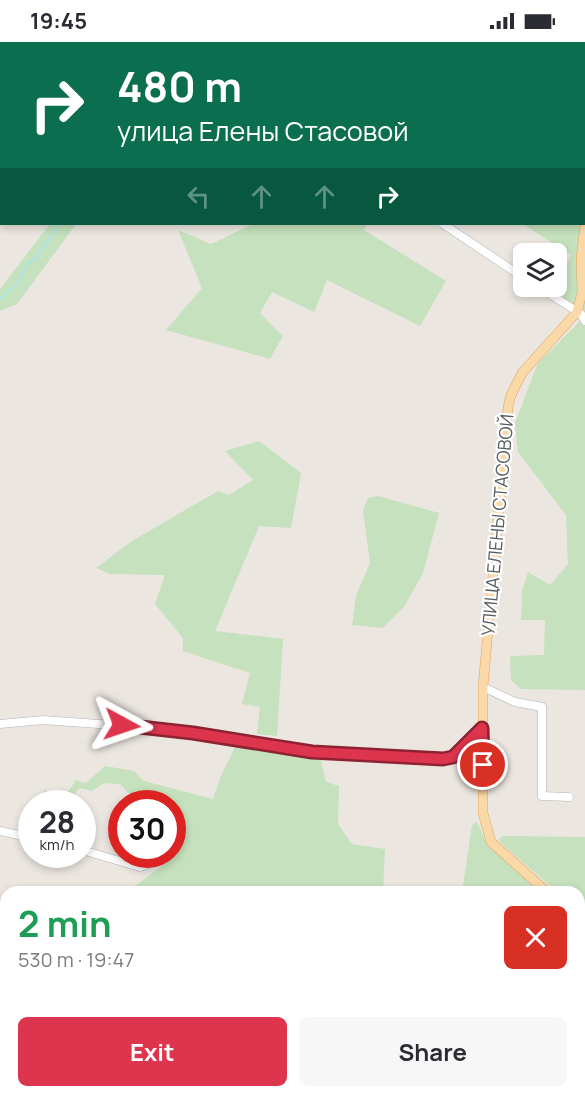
<!DOCTYPE html>
<html lang="en">
<head>
<meta charset="utf-8">
<style>
	:root { --surface:#fff; --page:#f7f7f7; --text:#2b2b33; --muted:#7c7c81; --accent:#dc354d }
	body { margin:0; font-family:Manrope,sans-serif; background:var(--page); color:var(--text); height:100vh; display:flex; flex-direction:column; font-size:22px; white-space:nowrap }
	* { box-sizing:border-box; margin:0 }
	p { font-size:20px; color:var(--muted) }
	.icon { flex:none; width:33px; height:33px; fill:none; stroke:currentColor; stroke-width:2; stroke-linecap:round; stroke-linejoin:round }
	.map { position:relative; flex:1; overflow:hidden }
	.sheet { position:absolute; left:0px; top:844px; width:585px; height:212px; display:flex; flex-direction:column; background:var(--surface); border-radius:18px 18px 0 0; box-shadow:0 3px 9px #0003 }
	.sheet>* { flex:none }
	.banner { position:absolute; left:0px; top:0px; width:585px; height:183px; box-shadow:0 3px 9px #0003; background:#0b6e4f; color:#fff; overflow:hidden }
	.controls { position:absolute; left:513px; top:201px; display:grid; gap:12px }
	.controls a { display:grid; place-items:center; width:54px; height:54px; border-radius:9px; background:var(--surface); box-shadow:0 3px 9px #0003; font-size:30px }
	.speed { position:absolute; left:18px; top:748px; display:flex; gap:12px; font-size:30px; font-weight:700; text-align:center }
	.speed>* { display:grid; place-content:center; width:78px; height:78px; border-radius:50%; background:var(--surface); box-shadow:0 3px 9px #0003; line-height:1 }
	.speed small { font-size:15px; font-weight:400 }
	.speed .limit { border:9px solid #d22; background:#fff; color:#111 }
	.pin { position:absolute; display:grid; place-items:center; width:51px; height:51px; color:#fff; margin:-26px; border:3px solid #fff; border-radius:50%; box-shadow:0 2px 6px #0007 }
	.me { position:absolute; width:66px; margin:-33px; rotate:95deg; stroke-linejoin:round; filter:drop-shadow(0 0 4px #0008) }
	.turn { display:flex; align-items:center; gap:21px; height:126px; padding:0 18px; font-size:27px }
	.turn .icon { width:78px; height:78px; stroke-width:2.5 }
	.turn b { display:block; font-size:42px; line-height:51px }
	.lanes { display:flex; align-items:center; height:57px; padding:0 18px; background:#0003; justify-content:center; gap:30px; direction:ltr }
	.lanes .off { opacity:.35 }
	.round { display:grid; place-items:center; flex:none; width:63px; height:63px; border-radius:9px; background:var(--page) }
	.head { display:flex; align-items:center; justify-content:space-between; height:102px; padding:0 18px }
	h1 { font-size:36px; font-weight:700; line-height:45px; color:#1e9e55 }
	.primary-button { display:flex; gap:12px; margin-top:auto; padding:12px 18px }
	.primary-button a { flex:1; height:69px; border-radius:9px; background:var(--accent); color:#fff; font-size:24px; font-weight:700; line-height:69px; text-align:center }
	.primary-button a+a { background:var(--page); color:var(--text) }
	.status { display:flex; justify-content:space-between; align-items:center; height:42px; padding:0 30px; background:var(--surface); direction:ltr }
	.status svg { height:16px; fill:currentColor }
	.map>svg:first-child { display:block }
</style>
</head>
<body>
<div class="status"><b>19:45</b><svg viewBox="0 0 49 12"><path d="M0 12V9h3v3zM5 12V6h3v6zM10 12V3h3v9zM15 12V0h3v12zM26 1h20v11H26zM47 4h2v5h-2z"/></svg></div>
<div class="map">
<svg width="585" height="1055" viewBox="0 0 585 1055">
	<rect width="100%" height="100%" fill="#ebe6e0"/>
	<!-- green -->
	<g fill="#c5e1bd">
		<path d="M437,0H585V648L521,647L511,638L510,614L544,613L545,578H521L522,549L528,530L550,543L568,522L566,473L518,410L515,381L538,321L580,279L556,245L571,213L523,182H584V2H437Z"/>
		<path d="M50,182H76L17,262L0,269V247Z"/>
		<path d="M253,182H367L364,188L446,239L420,284L327,238L314,270L272,250L260,271L283,294L270,317L166,288L202,246L178,188L211,202Z"/>
		<path d="M259,399L301,431L291,486L259,484L215,589L283,597L277,694L257,692L260,665L242,662L250,631L183,609V596L155,562L165,533L110,532L96,526L132,499L218,449L229,453L253,438L225,409Z"/>
		<path d="M378,454L439,471L423,531L404,565L383,586L352,583L356,554L370,521L363,468L368,456Z"/>
		<path d="M235,705L321,718L326,740L339,744L338,782L352,802L385,807L383,850H127L166,821L165,813H172V762H139L120,742L104,741L92,749L80,746L73,753L74,762H39L44,748L64,754L73,743L75,738L86,741L105,724L134,729L144,739L213,757L220,736Z"/>
		<path d="M477,780L488,804L539,850H462L472,783Z"/>
		<path d="M503,794L585,795V878L579,871V850H557L501,801L499,797Z"/>
		<path d="M0,878L6,898V967L0,959Z"/>
		<path d="M72,1050H357L354,1055H82Z"/>
		<path d="M378,1050H564L563,1055H375Z"/>
	</g>
	<g fill="none" stroke-linecap="round" stroke-linejoin="round">
		<!-- stream -->
		<g stroke="#a2e6f8" stroke-width="1.5">
			<path d="M187,2L188,0"/>
			<path d="M0,257L17,242L28,221L35,217L60,182"/>
			<path d="M0,949L6,955"/>
			<path d="M65,1050L70,1055"/>
		</g>
		<!-- minor casing -->
		<g stroke="#b1b4b7" stroke-width="9">
			<g id="minor">
				<path d="M114,2V0"/>
				<path d="M0,175L2,173"/>
				<path d="M443,182L524,236"/>
				<path d="M537,244L581,272L585,279"/>
				<path d="M483,645L515,660L542,665V754L569,755"/>
				<path d="M0,682L43,678L140,685L312,710L443,717L453,715L482,686"/>
				<path d="M0,789L32,796"/>
				<path d="M82,808L140,825L153,820"/>
				<path d="M0,1041L6,1049"/>
			</g>
		</g>
		<!-- major casing -->
		<g stroke="#e6a15d" stroke-width="10">
			<g id="major">
				<path d="M547,850L491,800L483,771V645L508,365L511,353L522,331L577,270L582,251L581,216L585,183"/>
				<path d="M579,885L585,896"/>
				<path d="M579,980L585,962"/>
				<path d="M570,1055V1050"/>
			</g>
		</g>
		<!-- minor -->
		<use href="#minor" stroke="#fff" stroke-width="8"/>
		<!-- major -->
		<use href="#major" stroke="#f9d9a7" stroke-width="9"/>
	</g>
	<g fill="none" stroke-linecap="round" stroke-linejoin="round">
		<!-- route casing -->
		<g stroke="#8f2232" stroke-width="15">
			<path id="route" d="M122,683L193,691L312,710L443,717L453,715L482,686L483,723"/>
		</g>
		<!-- route -->
		<use href="#route" stroke="#dc354d" stroke-width="10"/>
	</g>
	<g text-anchor="middle" dominant-baseline="central" stroke-width="4.5" stroke-linejoin="round" paint-order="stroke">
		<!-- street labels -->
		<g font-size="18" fill="#595e60" stroke="#fff">
			<text transform="translate(497 483) rotate(-85)">УЛИЦА ЕЛЕНЫ СТАСОВОЙ</text>
		</g>
	</g>
</svg>
<div class="controls">
<a><svg class="icon" aria-label="layers" viewBox="0 0 24 24"><path d="M12 4l9 5-9 5-9-5zM3 14l9 5 9-5"/></svg></a>
</div>
<div class="speed"><div>28<small>km/h</small></div><div class="limit">30</div></div>
<div class="pin" style="left:483px;top:723px;background:#d93025"><svg class="icon" aria-label="arrive" viewBox="0 0 24 24"><path d="M6 21V4h12l-3 4 3 4H6"/></svg></div>
<svg class="me" style="left:122px;top:683px" viewBox="-20 -20 40 40"><path d="M0-17L14 15 0 8-14 15z" fill="#dc354d" stroke="#fff" stroke-width="4"/></svg>
<div class="banner">
<div class="turn"><svg class="icon" aria-label="right" viewBox="0 0 24 24"><path d="M7 20v-9h11M14 6l5 5-5 5"/></svg><div><b>480 m</b>улица Елены Стасовой</div></div>
<div class="lanes"><svg class="icon off" aria-label="left" viewBox="0 0 24 24"><path d="M17 20v-9H6M10 6l-5 5 5 5"/></svg><svg class="icon off" aria-label="ahead" viewBox="0 0 24 24"><path d="M12 20V5M6 11l6-6 6 6"/></svg><svg class="icon off" aria-label="ahead" viewBox="0 0 24 24"><path d="M12 20V5M6 11l6-6 6 6"/></svg><svg class="icon" aria-label="right" viewBox="0 0 24 24"><path d="M7 20v-9h11M14 6l5 5-5 5"/></svg></div>
</div>
<section class="sheet">
<div class="head"><div><h1>2 min</h1><p>530 m · 19:47</p></div><a class="round" style="background:#d93025;color:#fff"><svg class="icon" aria-label="close" viewBox="0 0 24 24"><path d="M6 6l12 12M18 6L6 18"/></svg></a></div>
<div class="primary-button"><a>Exit</a><a>Share</a></div>
</section>
</div>
</body>
</html>
